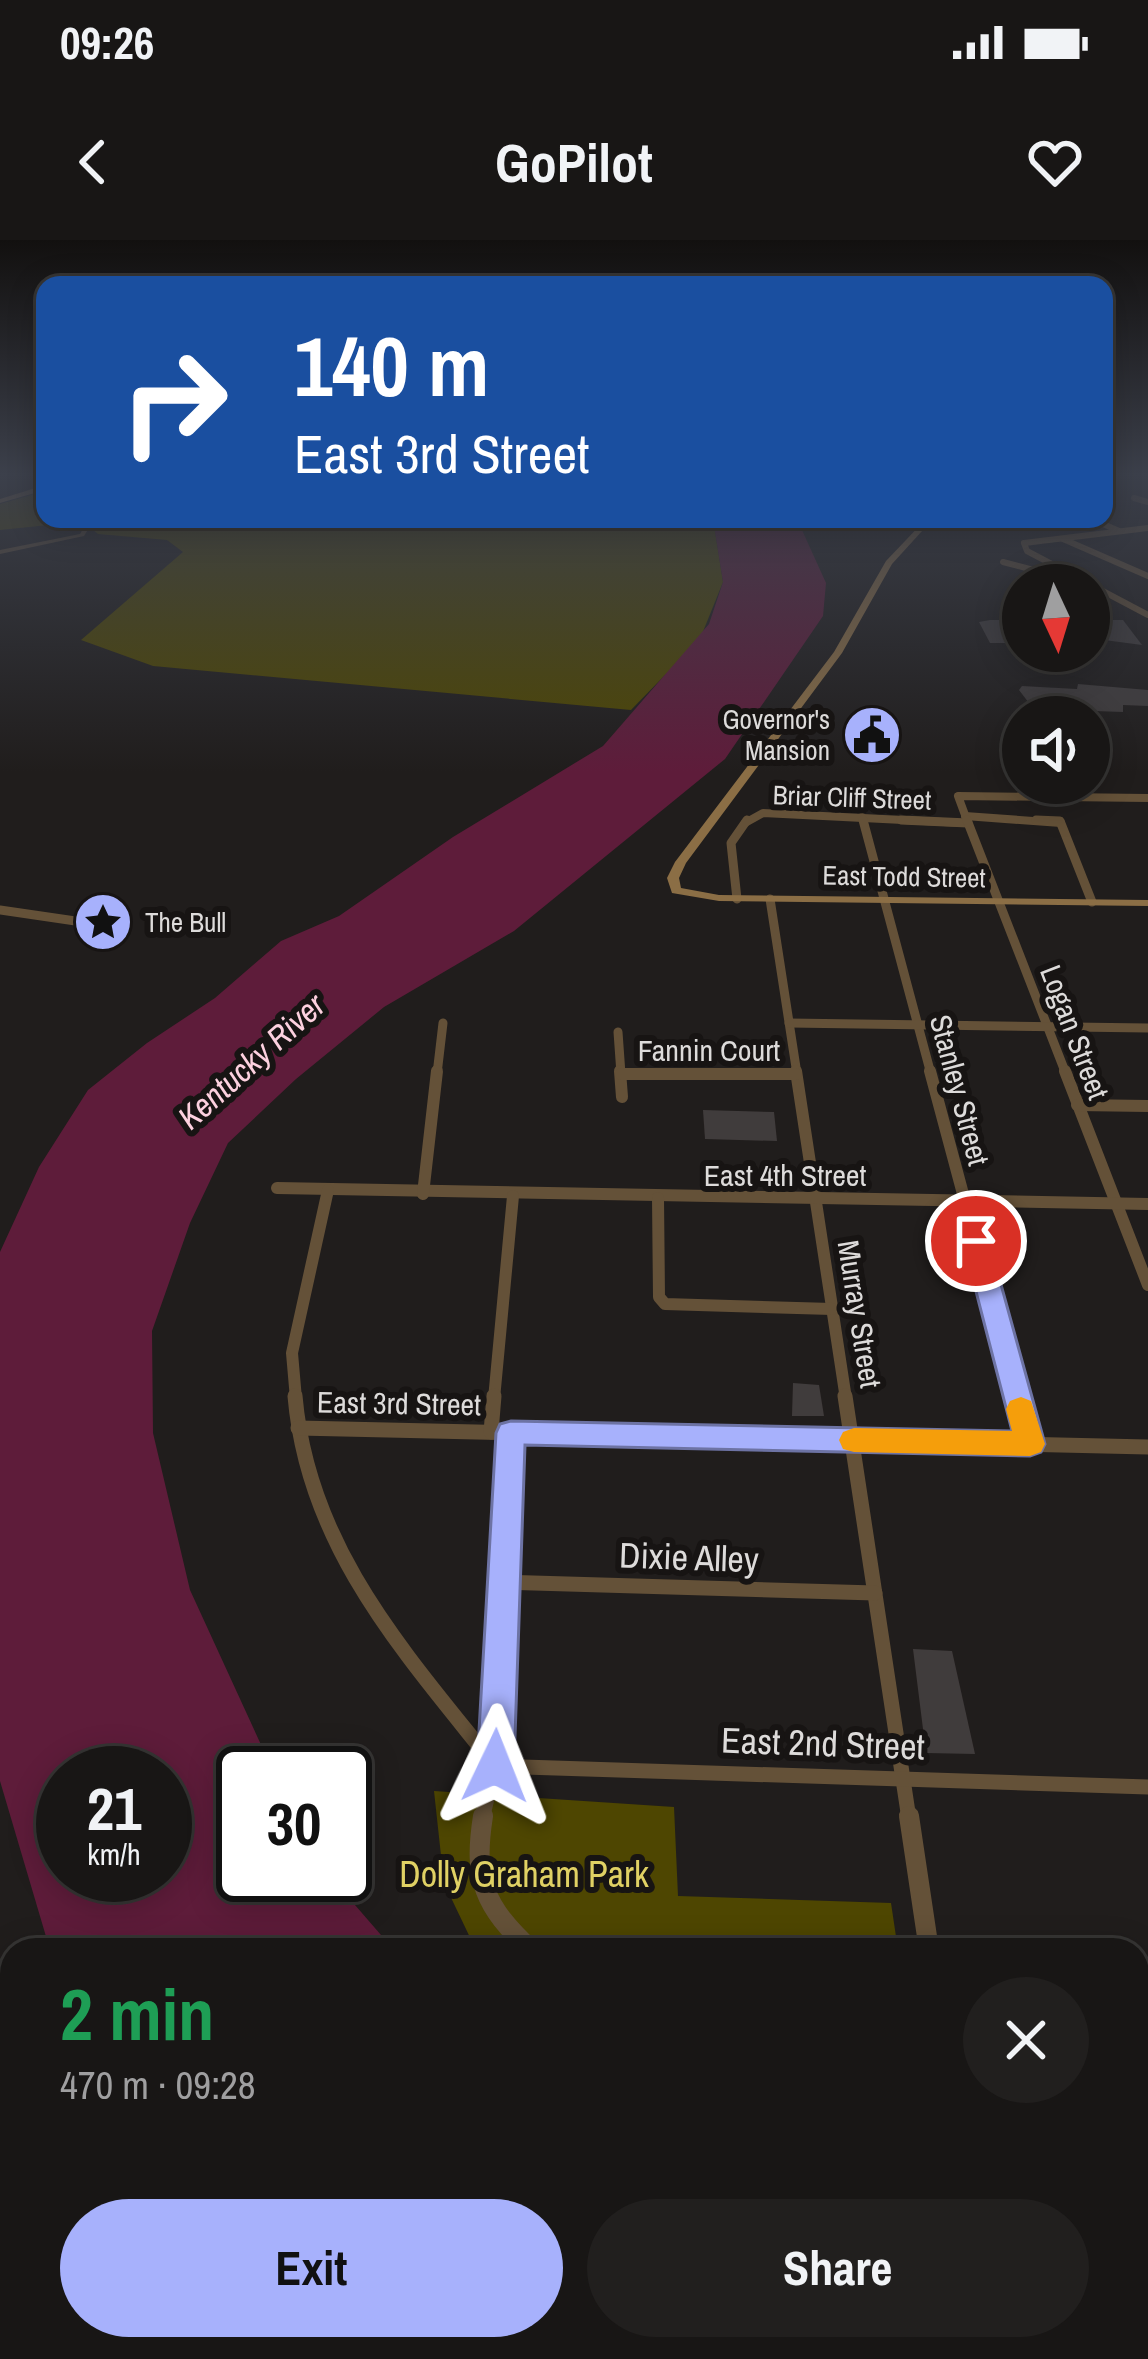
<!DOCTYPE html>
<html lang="en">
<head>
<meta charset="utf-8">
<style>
	:root { --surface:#181615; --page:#211f1e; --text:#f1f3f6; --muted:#9f9fa0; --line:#363534; --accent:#a7b1fc }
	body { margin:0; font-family:"Archivo Narrow",sans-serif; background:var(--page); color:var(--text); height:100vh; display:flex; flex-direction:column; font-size:45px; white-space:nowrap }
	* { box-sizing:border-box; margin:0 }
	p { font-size:39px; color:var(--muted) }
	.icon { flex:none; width:66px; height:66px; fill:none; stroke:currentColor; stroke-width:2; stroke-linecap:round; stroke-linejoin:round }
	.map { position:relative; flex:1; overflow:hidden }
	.panel { position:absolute; left:0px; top:1698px; width:1149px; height:423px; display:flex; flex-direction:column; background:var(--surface); border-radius:36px 36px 0 0; box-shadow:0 6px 30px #0003,0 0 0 3px var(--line) }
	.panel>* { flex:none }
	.top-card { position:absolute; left:36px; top:36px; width:1077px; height:252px; border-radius:24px; box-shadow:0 6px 30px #0003,0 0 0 3px var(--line); background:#1a4fa0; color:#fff; overflow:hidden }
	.needle { width:78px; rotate:176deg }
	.buttons { position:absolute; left:1002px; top:324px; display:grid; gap:24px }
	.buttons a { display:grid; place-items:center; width:108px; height:108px; border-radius:50%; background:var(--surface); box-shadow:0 6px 30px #0003,0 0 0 3px var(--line); font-size:60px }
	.speed { position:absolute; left:36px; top:1506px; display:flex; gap:24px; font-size:60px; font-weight:700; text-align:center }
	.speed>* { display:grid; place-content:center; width:156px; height:156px; border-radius:50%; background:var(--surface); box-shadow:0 6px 30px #0003,0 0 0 3px var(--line); line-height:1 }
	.speed small { font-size:30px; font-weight:400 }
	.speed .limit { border:6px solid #111; border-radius:18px; background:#fff; color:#111 }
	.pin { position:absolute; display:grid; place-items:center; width:102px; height:102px; color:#fff; margin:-51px; border:6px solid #fff; border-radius:50%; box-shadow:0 3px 12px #0007 }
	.me { position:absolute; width:132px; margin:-66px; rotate:2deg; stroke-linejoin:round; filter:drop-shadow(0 0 9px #0008) }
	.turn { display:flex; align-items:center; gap:42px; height:252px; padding:0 60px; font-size:54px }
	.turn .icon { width:156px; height:156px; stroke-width:2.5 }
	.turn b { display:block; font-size:84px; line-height:102px }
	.round { display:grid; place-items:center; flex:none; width:126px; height:126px; border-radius:63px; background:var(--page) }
	.head { display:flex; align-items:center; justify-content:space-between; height:204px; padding:0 60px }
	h1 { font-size:72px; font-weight:700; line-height:90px; color:#1e9e55 }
	.cta { display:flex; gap:24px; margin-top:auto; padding:24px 60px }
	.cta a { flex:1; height:138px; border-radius:72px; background:var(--accent); color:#111; font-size:48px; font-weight:700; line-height:138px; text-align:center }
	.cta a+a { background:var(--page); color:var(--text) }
	.status { display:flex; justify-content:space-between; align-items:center; height:84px; padding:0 60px; background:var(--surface); direction:ltr }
	.status svg { height:33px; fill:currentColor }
	header { display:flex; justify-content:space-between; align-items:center; height:156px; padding:0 60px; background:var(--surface); font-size:54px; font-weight:700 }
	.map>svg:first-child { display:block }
</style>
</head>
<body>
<div class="status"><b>09:26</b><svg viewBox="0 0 49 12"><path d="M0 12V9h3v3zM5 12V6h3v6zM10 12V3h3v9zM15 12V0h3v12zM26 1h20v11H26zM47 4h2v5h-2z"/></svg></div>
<header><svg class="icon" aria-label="back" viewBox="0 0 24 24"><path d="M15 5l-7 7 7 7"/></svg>GoPilot<svg class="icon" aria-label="heart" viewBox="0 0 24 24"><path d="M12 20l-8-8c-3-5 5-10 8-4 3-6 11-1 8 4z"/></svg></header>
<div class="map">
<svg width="1148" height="2119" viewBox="0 0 1148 2119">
	<rect width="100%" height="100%" fill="#201d1c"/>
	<!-- green -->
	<g fill="#4e4601">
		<path d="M45,251V279L68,283L0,290V264Z"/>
		<path d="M85,279H713L723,342L700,399L631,470L153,426L81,400L183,312L167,300L98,294L82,281Z"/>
		<path d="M434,1551L674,1567L678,1656L891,1663L898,1710H476L444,1643Z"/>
		<path d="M1137,1752H1148V1887L1137,1886Z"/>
	</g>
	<!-- water -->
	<g fill="#5e1c3a" fill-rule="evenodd">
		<path d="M713,279H797L826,343L823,376L725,519L514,691L384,767L296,839L228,903L190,983L152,1091L153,1193L190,1350L274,1533H243V1635H329L394,1710H50L0,1541V1012L39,927L88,850L147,803L215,758L281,701L339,676L453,597L603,506L709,384L723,342ZM63,1533H165V1635H63Z"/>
		<path d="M250,2109H821L845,2119H257Z"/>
	</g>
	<!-- building -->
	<g fill="#403c3c">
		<path d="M990,380H1023V397H1013L1016,403H990L979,382Z"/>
		<path d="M1089,380H1123L1142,405L1089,398Z"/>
		<path d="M1078,444L1148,450V466L1123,465V472L1094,471L1085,465L1032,467L1019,450L1022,446L1077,449Z"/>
		<path d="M703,870L774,872L777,901L705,899Z"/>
		<path d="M793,1143L819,1145L824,1176H792Z"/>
		<path d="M913,1409L952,1411L975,1514L926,1513Z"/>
	</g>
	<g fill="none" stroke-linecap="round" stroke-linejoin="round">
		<!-- minor-far5 -->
		<g stroke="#645138" stroke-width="6">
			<path d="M1134,258L1148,262"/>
			<path d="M1092,279L1119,291"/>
			<path d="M1063,299L1148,336"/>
			<path d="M1024,303L1027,311L1148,375"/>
			<path d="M1024,303L1148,288"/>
			<path d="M1003,322L1072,340"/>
		</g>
		<!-- minor-far4 -->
		<g stroke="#645138" stroke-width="8">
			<path d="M965,576L1061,583"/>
			<path d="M862,577L864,583"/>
			<path d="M745,583L763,573L963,583"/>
			<path d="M968,583L958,556L1148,558"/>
		</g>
		<!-- minor-far3 -->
		<g stroke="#645138" stroke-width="9">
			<path d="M863,580L931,834"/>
			<path d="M901,580L968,583"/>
			<path d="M967,580L1066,834"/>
			<path d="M1036,580L1060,581L1092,662"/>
			<path d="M737,659L731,603L747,580"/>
			<path d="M770,659L797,834"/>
			<path d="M0,670L96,684"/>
			<path d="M789,783L1148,788"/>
			<path d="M618,792L621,834"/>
			<path d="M437,834L443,783"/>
			<path d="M621,834H796"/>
		</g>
		<!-- minor-far2 -->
		<g stroke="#645138" stroke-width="12">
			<path d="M620,831L622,857"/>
			<path d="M796,831L846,1159"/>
			<path d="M930,831L1018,1159"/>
			<path d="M1065,831L1148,1045"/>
			<path d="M621,834H796"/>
			<path d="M1077,865L1148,866"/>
			<path d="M277,948L1148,964"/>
			<path d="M423,954L437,831"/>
			<path d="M658,958L659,1057L665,1064L832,1069"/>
			<path d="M296,1159L292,1113L328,950"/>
			<path d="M494,1159L513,956"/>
		</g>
		<!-- minor-far1 -->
		<g stroke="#645138" stroke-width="15">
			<path d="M295,1156C308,1308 405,1413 495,1526"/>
			<path d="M845,1156L909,1579"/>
			<path d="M1017,1156L1030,1204"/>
			<path d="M298,1188L1148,1207"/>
			<path d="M491,1192L494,1156"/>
			<path d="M501,1342L875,1353"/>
			<path d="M495,1526L1148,1547"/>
			<path d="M482,1579L495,1526L511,1193"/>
		</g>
		<!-- minor -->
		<g stroke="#645138" stroke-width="20">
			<path d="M483,1576C473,1640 484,1666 531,1710"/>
			<path d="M909,1576L929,1710"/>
			<path d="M1137,1896L1148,1897"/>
		</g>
		<!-- tertiary -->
		<path fill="#645138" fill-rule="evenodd" d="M71,279H78L89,288L84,296L0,314V310L80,294L83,289Z"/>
		<!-- secondary -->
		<path fill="#8b6e45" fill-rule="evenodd" d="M926,279H933L892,324L842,413L686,623L679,638L681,648L719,655L1148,660V666L719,661L672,653L667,638L675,622L834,412L886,321Z"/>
		<!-- primary -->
		<path fill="#aa844e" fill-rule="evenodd" d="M42,246H45V250L0,263V259Z"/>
		<!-- rail casing -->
		<g stroke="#aeabaa" stroke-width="12">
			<g id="rail">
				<path d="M0,1978L12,2004"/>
				<path d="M70,2109L76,2119"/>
			</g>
		</g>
		<!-- rail -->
		<use href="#rail" stroke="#171413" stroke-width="8" stroke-dasharray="21" stroke-linecap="butt"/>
	</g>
	<!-- sky -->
	<linearGradient id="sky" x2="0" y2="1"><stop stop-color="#12100f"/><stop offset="0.44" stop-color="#3c404b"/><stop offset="1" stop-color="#3c404b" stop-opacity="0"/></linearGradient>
	<rect width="1148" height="532" fill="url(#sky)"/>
	<!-- route -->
	<path fill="#a7b1fc" stroke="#6d73a4" stroke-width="3" d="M976,992L989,1001L1045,1204L1041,1212L1030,1216L525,1205L514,1526L508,1538L495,1544L482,1538L477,1526L496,1193L500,1184L511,1181L1012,1191L963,1001Z"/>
	<!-- slow -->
	<path fill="#f59e0b" d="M1021,1157L1031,1161L1045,1204L1041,1212L1030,1216L854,1212L843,1209L839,1200L843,1192L854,1188L1012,1191L1006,1169L1010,1161Z"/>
	<!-- icons -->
	<defs>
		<g id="civic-disc" transform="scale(3)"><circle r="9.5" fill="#a7b1fc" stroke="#171413"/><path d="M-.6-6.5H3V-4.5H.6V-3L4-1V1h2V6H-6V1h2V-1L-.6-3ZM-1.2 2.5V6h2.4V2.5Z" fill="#111"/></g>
		<g id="sight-disc" transform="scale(3)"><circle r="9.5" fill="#a7b1fc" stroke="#171413"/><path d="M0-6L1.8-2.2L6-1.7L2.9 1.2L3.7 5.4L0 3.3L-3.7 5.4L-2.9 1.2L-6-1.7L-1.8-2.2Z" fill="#111"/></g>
	</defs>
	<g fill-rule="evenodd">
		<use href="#civic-disc" x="872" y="495"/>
		<use href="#sight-disc" x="103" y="682"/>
	</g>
	<g text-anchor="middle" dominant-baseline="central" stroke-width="12" stroke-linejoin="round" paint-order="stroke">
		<!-- far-poi labels -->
		<g font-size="27" fill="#dddbda" stroke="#171413" text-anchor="end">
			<text x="830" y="479">Governor's<tspan x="830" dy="31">Mansion</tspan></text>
			<text x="145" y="682" text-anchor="start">The Bull</text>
		</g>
		<!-- far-street labels -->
		<g font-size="27" fill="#dddbda" stroke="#171413">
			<text transform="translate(852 557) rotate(2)">Briar Cliff Street</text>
			<text transform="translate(904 636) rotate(1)">East Todd Street</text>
		</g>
		<!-- street labels -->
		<g font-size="30" fill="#dddbda" stroke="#171413">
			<text transform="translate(1075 792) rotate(69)">Logan Street</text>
			<text x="709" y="810">Fannin Court</text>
			<text transform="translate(960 850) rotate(75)">Stanley Street</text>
			<text x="785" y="935">East 4th Street</text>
			<text transform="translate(860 1074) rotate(81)">Murray Street</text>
			<text transform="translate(399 1163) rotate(1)">East 3rd Street</text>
		</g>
		<!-- water labels -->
		<g font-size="33" font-style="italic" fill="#fdd1df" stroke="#171413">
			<text transform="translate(251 821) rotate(-42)">Kentucky River</text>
		</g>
		<!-- near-street labels -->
		<g font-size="36" fill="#dddbda" stroke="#171413">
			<text transform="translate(689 1317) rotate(2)">Dixie Alley</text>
			<text transform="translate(823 1503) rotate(2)">East 2nd Street</text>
		</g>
		<!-- near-park labels -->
		<g font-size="36" fill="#e0d164" stroke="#171413">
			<text x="524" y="1634">Dolly Graham Park</text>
		</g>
	</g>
</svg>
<div class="buttons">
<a><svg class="needle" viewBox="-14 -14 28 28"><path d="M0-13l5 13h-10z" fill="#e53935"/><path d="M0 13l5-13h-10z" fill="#9f9fa0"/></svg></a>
<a><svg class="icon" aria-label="sound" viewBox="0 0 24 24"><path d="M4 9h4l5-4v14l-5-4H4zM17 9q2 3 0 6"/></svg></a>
</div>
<div class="speed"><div>21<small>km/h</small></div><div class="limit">30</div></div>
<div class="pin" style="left:976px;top:1001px;background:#d93025"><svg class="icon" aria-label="arrive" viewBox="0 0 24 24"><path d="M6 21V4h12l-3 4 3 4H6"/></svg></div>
<svg class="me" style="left:495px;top:1526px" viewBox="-20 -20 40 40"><path d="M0-17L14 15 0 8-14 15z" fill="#a7b1fc" stroke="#fff" stroke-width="4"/></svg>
<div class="top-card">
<div class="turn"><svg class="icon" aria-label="right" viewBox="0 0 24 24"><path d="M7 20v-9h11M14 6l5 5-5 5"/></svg><div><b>140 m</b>East 3rd Street</div></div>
</div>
<section class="panel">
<div class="head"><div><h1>2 min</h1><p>470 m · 09:28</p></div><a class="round"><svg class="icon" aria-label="close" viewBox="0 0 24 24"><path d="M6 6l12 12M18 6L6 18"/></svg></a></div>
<div class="cta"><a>Exit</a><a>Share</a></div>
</section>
</div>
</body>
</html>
